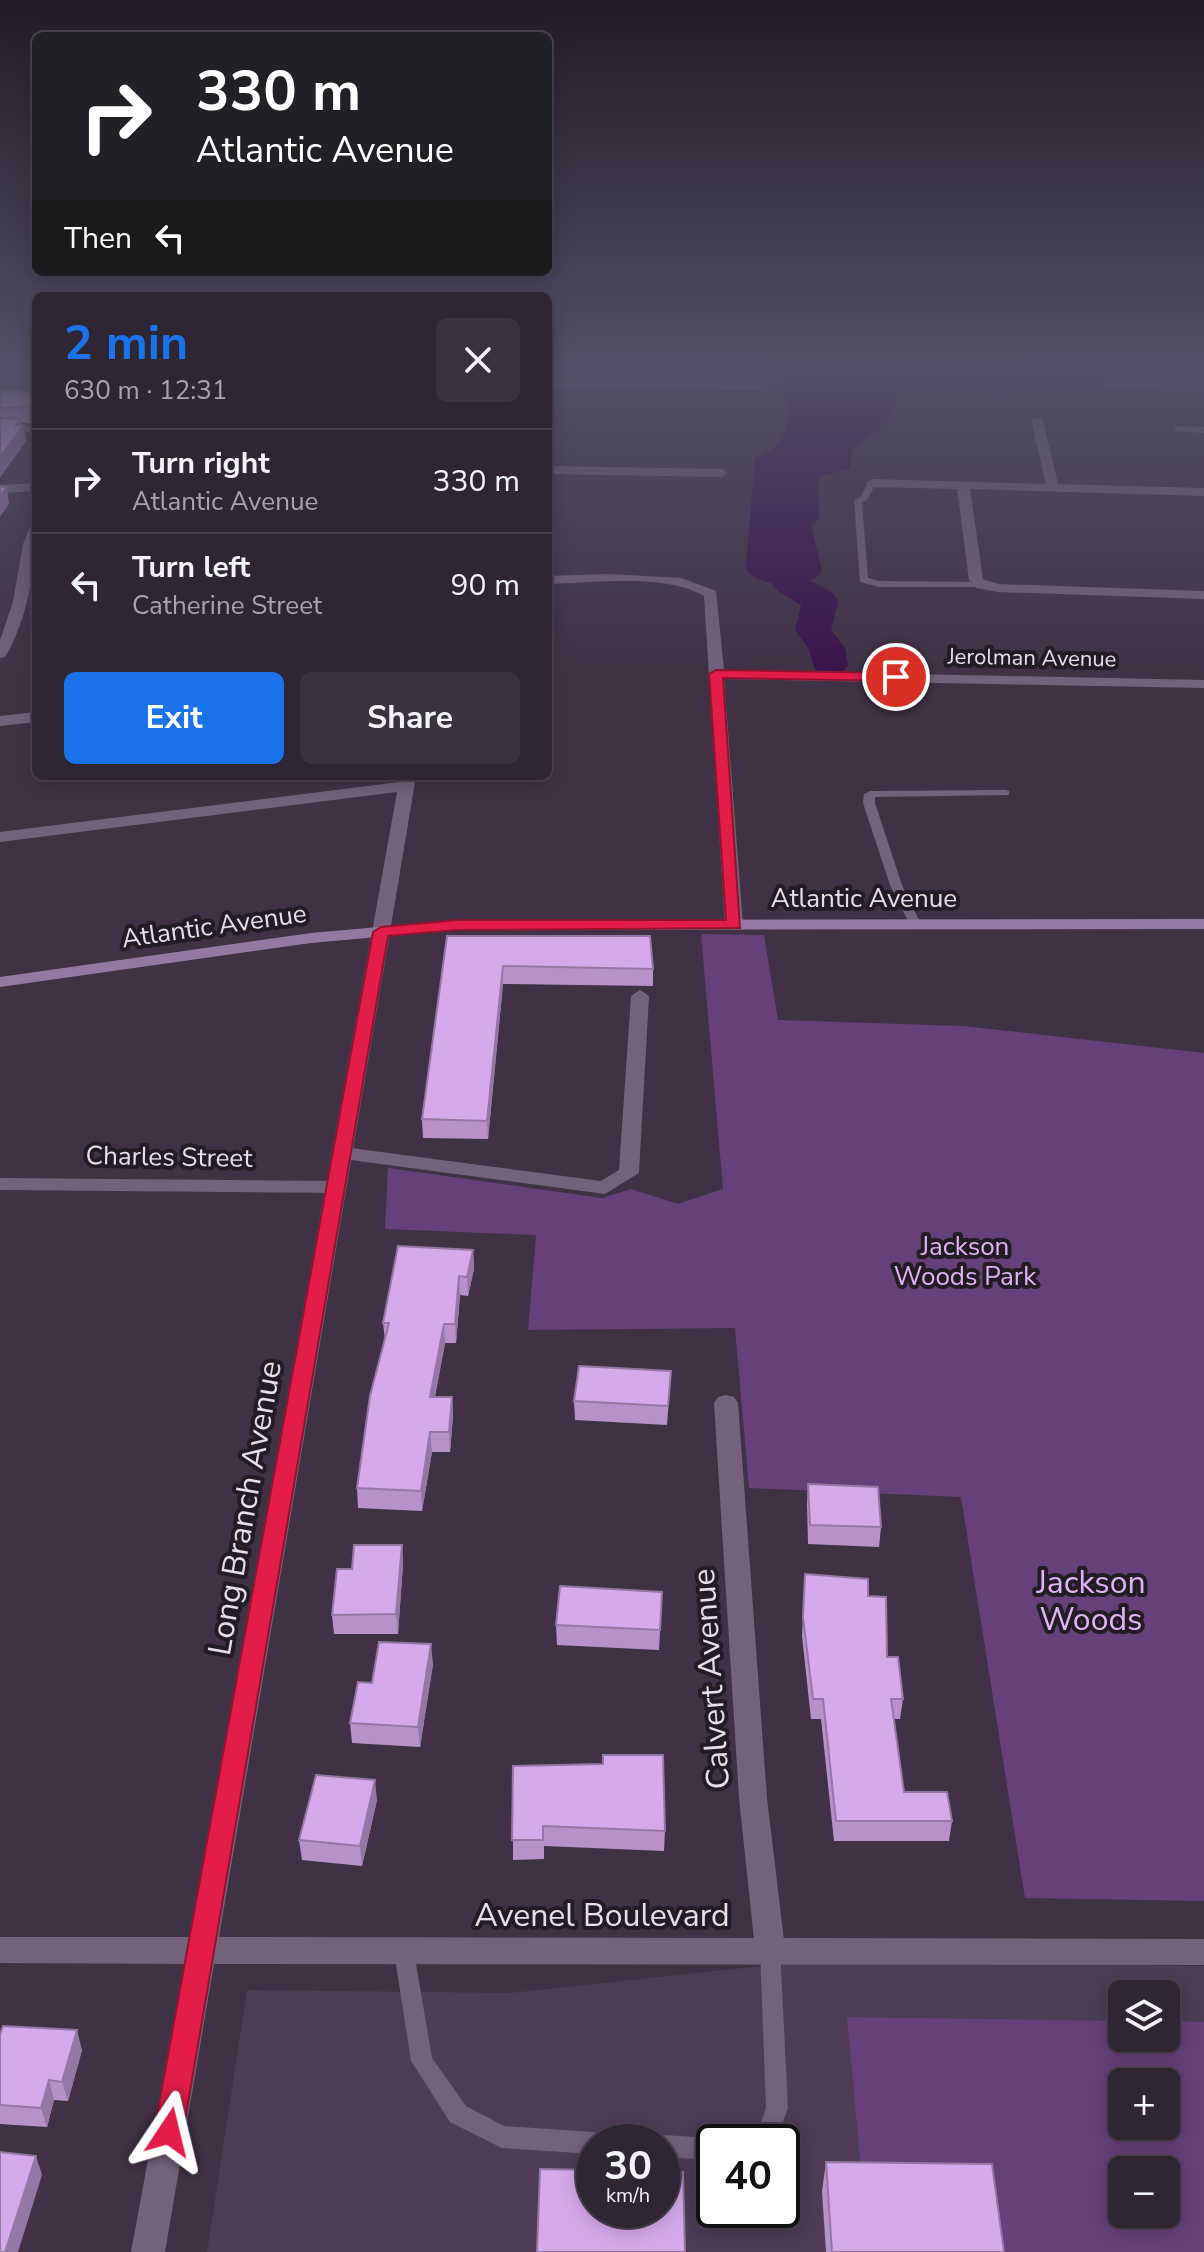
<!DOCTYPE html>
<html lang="en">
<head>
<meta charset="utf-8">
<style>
	:root { --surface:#2f2634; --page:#3b3240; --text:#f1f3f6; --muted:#a7a5ac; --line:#4a434f; --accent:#1a73e8 }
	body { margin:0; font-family:"Nunito Sans",sans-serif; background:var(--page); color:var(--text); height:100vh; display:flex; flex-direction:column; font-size:30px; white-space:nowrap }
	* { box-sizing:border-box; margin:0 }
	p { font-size:26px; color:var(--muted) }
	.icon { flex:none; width:44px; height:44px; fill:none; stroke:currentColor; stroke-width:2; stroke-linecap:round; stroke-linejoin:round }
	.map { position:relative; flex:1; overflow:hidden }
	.panel { position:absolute; left:32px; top:292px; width:520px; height:488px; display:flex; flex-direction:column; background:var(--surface); border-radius:12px; box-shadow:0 4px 20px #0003,0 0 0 2px var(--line) }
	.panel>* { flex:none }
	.banner { position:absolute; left:32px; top:32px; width:520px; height:244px; border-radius:12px; box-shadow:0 4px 20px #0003,0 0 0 2px var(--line); background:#202124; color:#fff; overflow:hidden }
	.tools { position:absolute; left:1108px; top:1980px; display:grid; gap:16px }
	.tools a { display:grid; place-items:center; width:72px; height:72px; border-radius:12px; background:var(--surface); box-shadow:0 4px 20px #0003,0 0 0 2px var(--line); font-size:40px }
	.speed { position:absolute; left:576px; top:2124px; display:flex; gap:16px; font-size:40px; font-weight:700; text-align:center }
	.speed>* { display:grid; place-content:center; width:104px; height:104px; border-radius:50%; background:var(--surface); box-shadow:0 4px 20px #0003,0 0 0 2px var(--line); line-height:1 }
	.speed small { font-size:20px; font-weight:400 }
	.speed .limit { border:4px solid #111; border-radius:12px; background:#fff; color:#111 }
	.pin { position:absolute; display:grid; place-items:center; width:68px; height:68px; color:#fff; margin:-34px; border:4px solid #fff; border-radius:50%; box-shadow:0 2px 8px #0007 }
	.me { position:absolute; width:88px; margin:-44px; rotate:10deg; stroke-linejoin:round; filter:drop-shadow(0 0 6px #0008) }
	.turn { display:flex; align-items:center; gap:28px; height:168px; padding:0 32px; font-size:36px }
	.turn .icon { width:104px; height:104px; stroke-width:2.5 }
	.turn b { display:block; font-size:56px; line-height:68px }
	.then { display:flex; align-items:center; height:76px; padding:0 32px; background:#0003; gap:16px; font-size:30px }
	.round { display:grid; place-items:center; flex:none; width:84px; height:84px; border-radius:12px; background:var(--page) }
	.summary { display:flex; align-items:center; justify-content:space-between; height:136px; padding:0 32px }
	h1 { font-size:48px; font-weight:700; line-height:60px; color:var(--accent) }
	.primary-button { display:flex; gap:16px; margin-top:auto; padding:16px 32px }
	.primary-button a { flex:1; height:92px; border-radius:12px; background:var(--accent); color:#fff; font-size:32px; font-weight:700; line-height:92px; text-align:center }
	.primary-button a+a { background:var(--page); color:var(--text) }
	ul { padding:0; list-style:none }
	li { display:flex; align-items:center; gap:24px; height:104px; padding:0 32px; border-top:2px solid var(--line) }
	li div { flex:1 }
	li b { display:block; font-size:30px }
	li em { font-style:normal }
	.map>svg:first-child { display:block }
</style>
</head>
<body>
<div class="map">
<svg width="1204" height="2252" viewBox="0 0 1204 2252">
	<rect width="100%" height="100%" fill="#3f3245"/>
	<!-- built -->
	<path fill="#4c3c54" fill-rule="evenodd" d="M817,1960L1204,1966V2252H207L247,1990L510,1993ZM1122,1994H1166V2038H1122ZM1122,2082H1166V2126H1122ZM594,2142H662V2210H594ZM714,2142H782V2210H714ZM1122,2170H1166V2214H1122Z"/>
	<!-- green -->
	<g fill="#664078" fill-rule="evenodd">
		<path d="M1110,367L1204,376V393L1104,386Z"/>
		<path d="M701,934L764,935L778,1020L964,1026L1204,1053V1901L1025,1898L961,1497L749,1488L735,1328L528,1330L536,1235L385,1229L388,1168L602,1198L631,1189L678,1204L723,1189Z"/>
		<path d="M847,2017L1122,2021V2038H1166V2021L1204,2022V2252H994L863,2191ZM1122,2082H1166V2126H1122ZM1122,2170H1166V2214H1122Z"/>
	</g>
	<!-- water -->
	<path fill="#391349" d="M774,363H1023L1110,367L1120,374C1098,404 952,393 913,391L899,394L885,425L852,449L850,468L823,476L818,481L819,519L811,525L822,571L816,578C797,585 757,589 746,568L755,458C762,454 773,450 778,444C798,422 783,385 774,363Z"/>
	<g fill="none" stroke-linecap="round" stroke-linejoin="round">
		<!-- river -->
		<path fill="#391349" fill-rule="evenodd" d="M791,501L803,504L807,511L808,579L833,593L838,601L831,630L845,648L848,665L842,673L829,676L816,673L808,648L795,630L801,605L778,591L772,584L775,511L779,504Z"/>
		<!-- service -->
		<g fill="#73627b" fill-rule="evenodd">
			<path d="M869,481L876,483L867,500L862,502L868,578L879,581L981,582L986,585L984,587H879L860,582L854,501L861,496Z"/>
			<path d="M1005,790L1009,791V795L875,797V803L902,885L921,924L915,928L911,927L890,885L863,803L864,794L870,791Z"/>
			<path d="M770,1940L777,1942L780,1949L788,2108L776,2142H745L748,2134L758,2130L766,2108L760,1949L763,1942Z"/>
			<path d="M404,1943L411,1945L414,1952L432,2058L466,2106L504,2126L594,2132L602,2135L605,2142H594V2154L502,2148L450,2122L411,2061L394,1952L397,1945Z"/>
			<path d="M662,2135L714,2138L722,2142H714V2160L662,2157V2142H652L654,2138Z"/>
		</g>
		<!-- minor -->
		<g fill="#73627b" fill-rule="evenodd">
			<path d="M1080,363L1204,368V374L1084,367Z"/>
			<path d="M548,383L757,384L763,387L757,390L548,389Z"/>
			<path d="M1037,417L1043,420L1058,484L1204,488V496L970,489L983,579L998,584L1204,591V599L998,592L976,588L969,580L957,489L872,487L866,483L872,479L1046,484L1031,420Z"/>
			<rect x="0" y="426" width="36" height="6"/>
			<path d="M1179,426L1204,427V433L1175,431V427Z"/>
			<path d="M548,466L722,469L728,473L722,477L548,474Z"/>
			<path d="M36,483V491L0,493V485Z"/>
			<path d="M36,523C36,567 28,619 5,657L0,658V640L13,602L23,544L30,527Z"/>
			<path d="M609,574L681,578L716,591L724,670L1204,680V688L724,679L743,925L734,930L725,925L704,596C665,573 593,583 548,584V576Z"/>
			<path d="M36,712V722L0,726V716Z"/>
			<path d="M400,776H416L390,932L381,937L372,932L397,792L0,842V832L399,782Z"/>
			<path d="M640,990L649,996L639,1173L605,1194L343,1159L333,1153L343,1147L601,1181L619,1170L631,996Z"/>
			<path d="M0,1178L337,1181L347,1187L337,1193L0,1190Z"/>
			<path d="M726,1395L734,1397L738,1403L767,1798L785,1949L781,1959L770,1962L759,1959L755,1949L739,1798L714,1403L718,1397Z"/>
		</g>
		<!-- tertiary -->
		<path fill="#73627b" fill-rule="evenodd" d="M381,927L390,932L219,1937L1204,1939V1965L214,1964L165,2252H131L184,1964L0,1963V1937H189L372,932Z"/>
		<!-- secondary -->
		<path fill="#9478a1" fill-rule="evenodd" d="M1204,919V929L457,930L311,943L0,987V977L311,933L457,920Z"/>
	</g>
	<!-- wall -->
	<g fill="#b792c9">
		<path d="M0,391L36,392V416L31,423H21V425H24L26,441L0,477Z"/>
		<path d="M447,936L653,969V986L503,984L488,1139L423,1138L422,1119Z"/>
		<path d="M473,1250L474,1269L468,1296L460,1295L456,1343H445L435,1397H452L453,1416L450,1452H432L422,1511L358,1508L357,1488L385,1340L383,1323Z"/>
		<path d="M671,1371L667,1425L575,1420L574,1401Z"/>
		<path d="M808,1484L881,1527L879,1547L808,1544L807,1504Z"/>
		<path d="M402,1545L403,1564L398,1634H334L332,1615L352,1569Z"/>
		<path d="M805,1574L868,1596L887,1657L903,1699L900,1719H894L904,1792L952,1821L949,1841H834L821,1719H811L802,1636Z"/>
		<path d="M662,1592L659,1650L557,1645L556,1625Z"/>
		<path d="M433,1664L420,1747L352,1743L350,1723L372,1683Z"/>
		<path d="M513,1766L665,1831L664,1851L544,1846V1859L513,1860Z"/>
		<path d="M377,1800L362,1866L302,1860L299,1840Z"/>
		<path d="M0,2035L82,2050L68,2101L54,2100L47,2127L0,2124Z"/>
		<path d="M826,2162L1004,2252H826L822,2191Z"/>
	</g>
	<!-- shaded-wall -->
	<g fill="#9577a4">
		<path d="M36,396V416L31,423L28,407Z"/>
		<path d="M20,419L21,428L24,425L26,441L0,477V457Z"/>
		<path d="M7,487L9,504L0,517V496Z"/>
		<path d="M503,966V984L488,1139L487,1121Z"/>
		<path d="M473,1250L474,1269L468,1296L467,1277Z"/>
		<path d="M459,1276L460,1295L456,1343L455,1324Z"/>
		<path d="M444,1324L445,1343L431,1416L430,1397Z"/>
		<path d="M452,1397L453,1416L450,1452L449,1432Z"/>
		<path d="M430,1432L432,1452L422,1511L421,1491Z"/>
		<path d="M402,1545L403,1564L398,1634L396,1614Z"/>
		<path d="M431,1644L433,1664L420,1747L418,1727Z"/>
		<path d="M375,1780L377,1800L362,1866L360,1846Z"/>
		<path d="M77,2030L82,2050L68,2101L62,2082Z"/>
		<path d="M49,2080L54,2100L47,2127L41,2108Z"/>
		<path d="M36,2156L42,2175L18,2252H5Z"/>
	</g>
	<!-- building -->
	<g fill="#d5aaea" stroke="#9577a4" stroke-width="2">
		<path d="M0,391L36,392V396L28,407L0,408Z"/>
		<path d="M0,418L20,419L16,425H24L0,457Z"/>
		<path d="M0,486L7,487L0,496Z"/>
		<path d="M447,936H650L653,969L503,966L487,1121L422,1119Z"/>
		<path d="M398,1246L473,1250L467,1277L459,1276L455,1324H444L430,1397H452L449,1432H430L421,1491L357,1488L370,1396L389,1323H383Z"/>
		<path d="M579,1366L671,1371L668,1406L574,1401Z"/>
		<path d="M808,1484L878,1487L881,1527L810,1525Z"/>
		<path d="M354,1545H402L396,1614L332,1615L337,1569H352Z"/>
		<path d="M805,1574L868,1579V1596L886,1597L887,1657H898L903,1699H891L904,1792H947L952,1821H836L823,1699H813L803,1617Z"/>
		<path d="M560,1586L662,1592L660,1630L556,1625Z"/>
		<path d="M379,1642L431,1644L418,1727L350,1723L358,1682L372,1683Z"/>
		<path d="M603,1755H663L665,1831L543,1826V1840H512L513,1766L603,1764Z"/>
		<path d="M316,1775L375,1780L360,1846L299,1840Z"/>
		<path d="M3,2026L77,2030L62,2082L49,2080L41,2108L0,2105V2035Z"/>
		<path d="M0,2152L36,2156L5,2252H0Z"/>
		<path d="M826,2162L992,2164L1004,2252H832Z"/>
		<path d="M540,2169L594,2170V2210H662V2172H683L685,2252H537Z"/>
	</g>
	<!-- sky -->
	<linearGradient id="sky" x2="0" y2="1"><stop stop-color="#231c26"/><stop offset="0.54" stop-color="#524f68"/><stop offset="1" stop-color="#524f68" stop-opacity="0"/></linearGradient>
	<rect width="1204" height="678" fill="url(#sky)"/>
	<!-- route -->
	<path fill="#e11d48" stroke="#92132f" stroke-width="2" d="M716,670L896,673L902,677L896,681L723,678L740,928L457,930L388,936L183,2132L179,2142L169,2147L158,2142L154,2132L373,932L381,927L457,920H726L709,674Z"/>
	<g text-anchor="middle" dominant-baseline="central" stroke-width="8" stroke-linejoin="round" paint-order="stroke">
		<!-- far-street labels -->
		<g font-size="22" fill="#e6dfea" stroke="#221c25">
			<text transform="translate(1032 658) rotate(1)">Jerolman Avenue</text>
		</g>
		<!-- street labels -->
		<g font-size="26" fill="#e6dfea" stroke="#221c25">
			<text x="864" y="898">Atlantic Avenue</text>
			<text transform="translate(214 926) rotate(-8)">Atlantic Avenue</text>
			<text transform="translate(169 1157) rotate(1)">Charles Street</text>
		</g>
		<!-- park labels -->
		<g font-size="26" fill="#e0b2f6" stroke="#221c25">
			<text x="965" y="1246">Jackson<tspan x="965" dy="30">Woods Park</tspan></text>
		</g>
		<!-- near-street labels -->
		<g font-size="32" fill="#e6dfea" stroke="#221c25">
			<text transform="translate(245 1508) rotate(-80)">Long Branch Avenue</text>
			<text transform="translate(711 1679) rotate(-94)">Calvert Avenue</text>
			<text x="602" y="1915">Avenel Boulevard</text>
		</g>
		<!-- near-park labels -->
		<g font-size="32" fill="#e0b2f6" stroke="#221c25">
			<text x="1091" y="1582">Jackson<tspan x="1091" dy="37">Woods</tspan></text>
		</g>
	</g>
</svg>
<div class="tools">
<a><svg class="icon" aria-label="layers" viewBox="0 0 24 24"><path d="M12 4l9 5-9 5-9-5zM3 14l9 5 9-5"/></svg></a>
<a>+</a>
<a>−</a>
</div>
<div class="speed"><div>30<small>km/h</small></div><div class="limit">40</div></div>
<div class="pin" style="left:896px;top:677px;background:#d93025"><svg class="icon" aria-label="arrive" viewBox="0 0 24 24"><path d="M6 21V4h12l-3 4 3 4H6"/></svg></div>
<svg class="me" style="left:169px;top:2132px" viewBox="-20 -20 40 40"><path d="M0-17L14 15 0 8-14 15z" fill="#e11d48" stroke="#fff" stroke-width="4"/></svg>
<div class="banner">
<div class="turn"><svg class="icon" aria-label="right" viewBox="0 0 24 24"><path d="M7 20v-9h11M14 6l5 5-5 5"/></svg><div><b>330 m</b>Atlantic Avenue</div></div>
<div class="then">Then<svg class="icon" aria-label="left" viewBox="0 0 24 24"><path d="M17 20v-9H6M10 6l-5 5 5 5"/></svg></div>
</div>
<section class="panel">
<div class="summary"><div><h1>2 min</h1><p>630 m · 12:31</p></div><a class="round"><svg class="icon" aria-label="close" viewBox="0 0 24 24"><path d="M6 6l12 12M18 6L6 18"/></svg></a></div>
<ul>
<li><svg class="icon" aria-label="right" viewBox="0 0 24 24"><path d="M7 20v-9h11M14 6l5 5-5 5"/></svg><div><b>Turn right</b><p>Atlantic Avenue</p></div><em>330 m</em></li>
<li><svg class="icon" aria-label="left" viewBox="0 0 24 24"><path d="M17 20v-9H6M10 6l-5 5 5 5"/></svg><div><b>Turn left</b><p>Catherine Street</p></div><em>90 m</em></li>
</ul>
<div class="primary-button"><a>Exit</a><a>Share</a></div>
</section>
</div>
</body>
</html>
